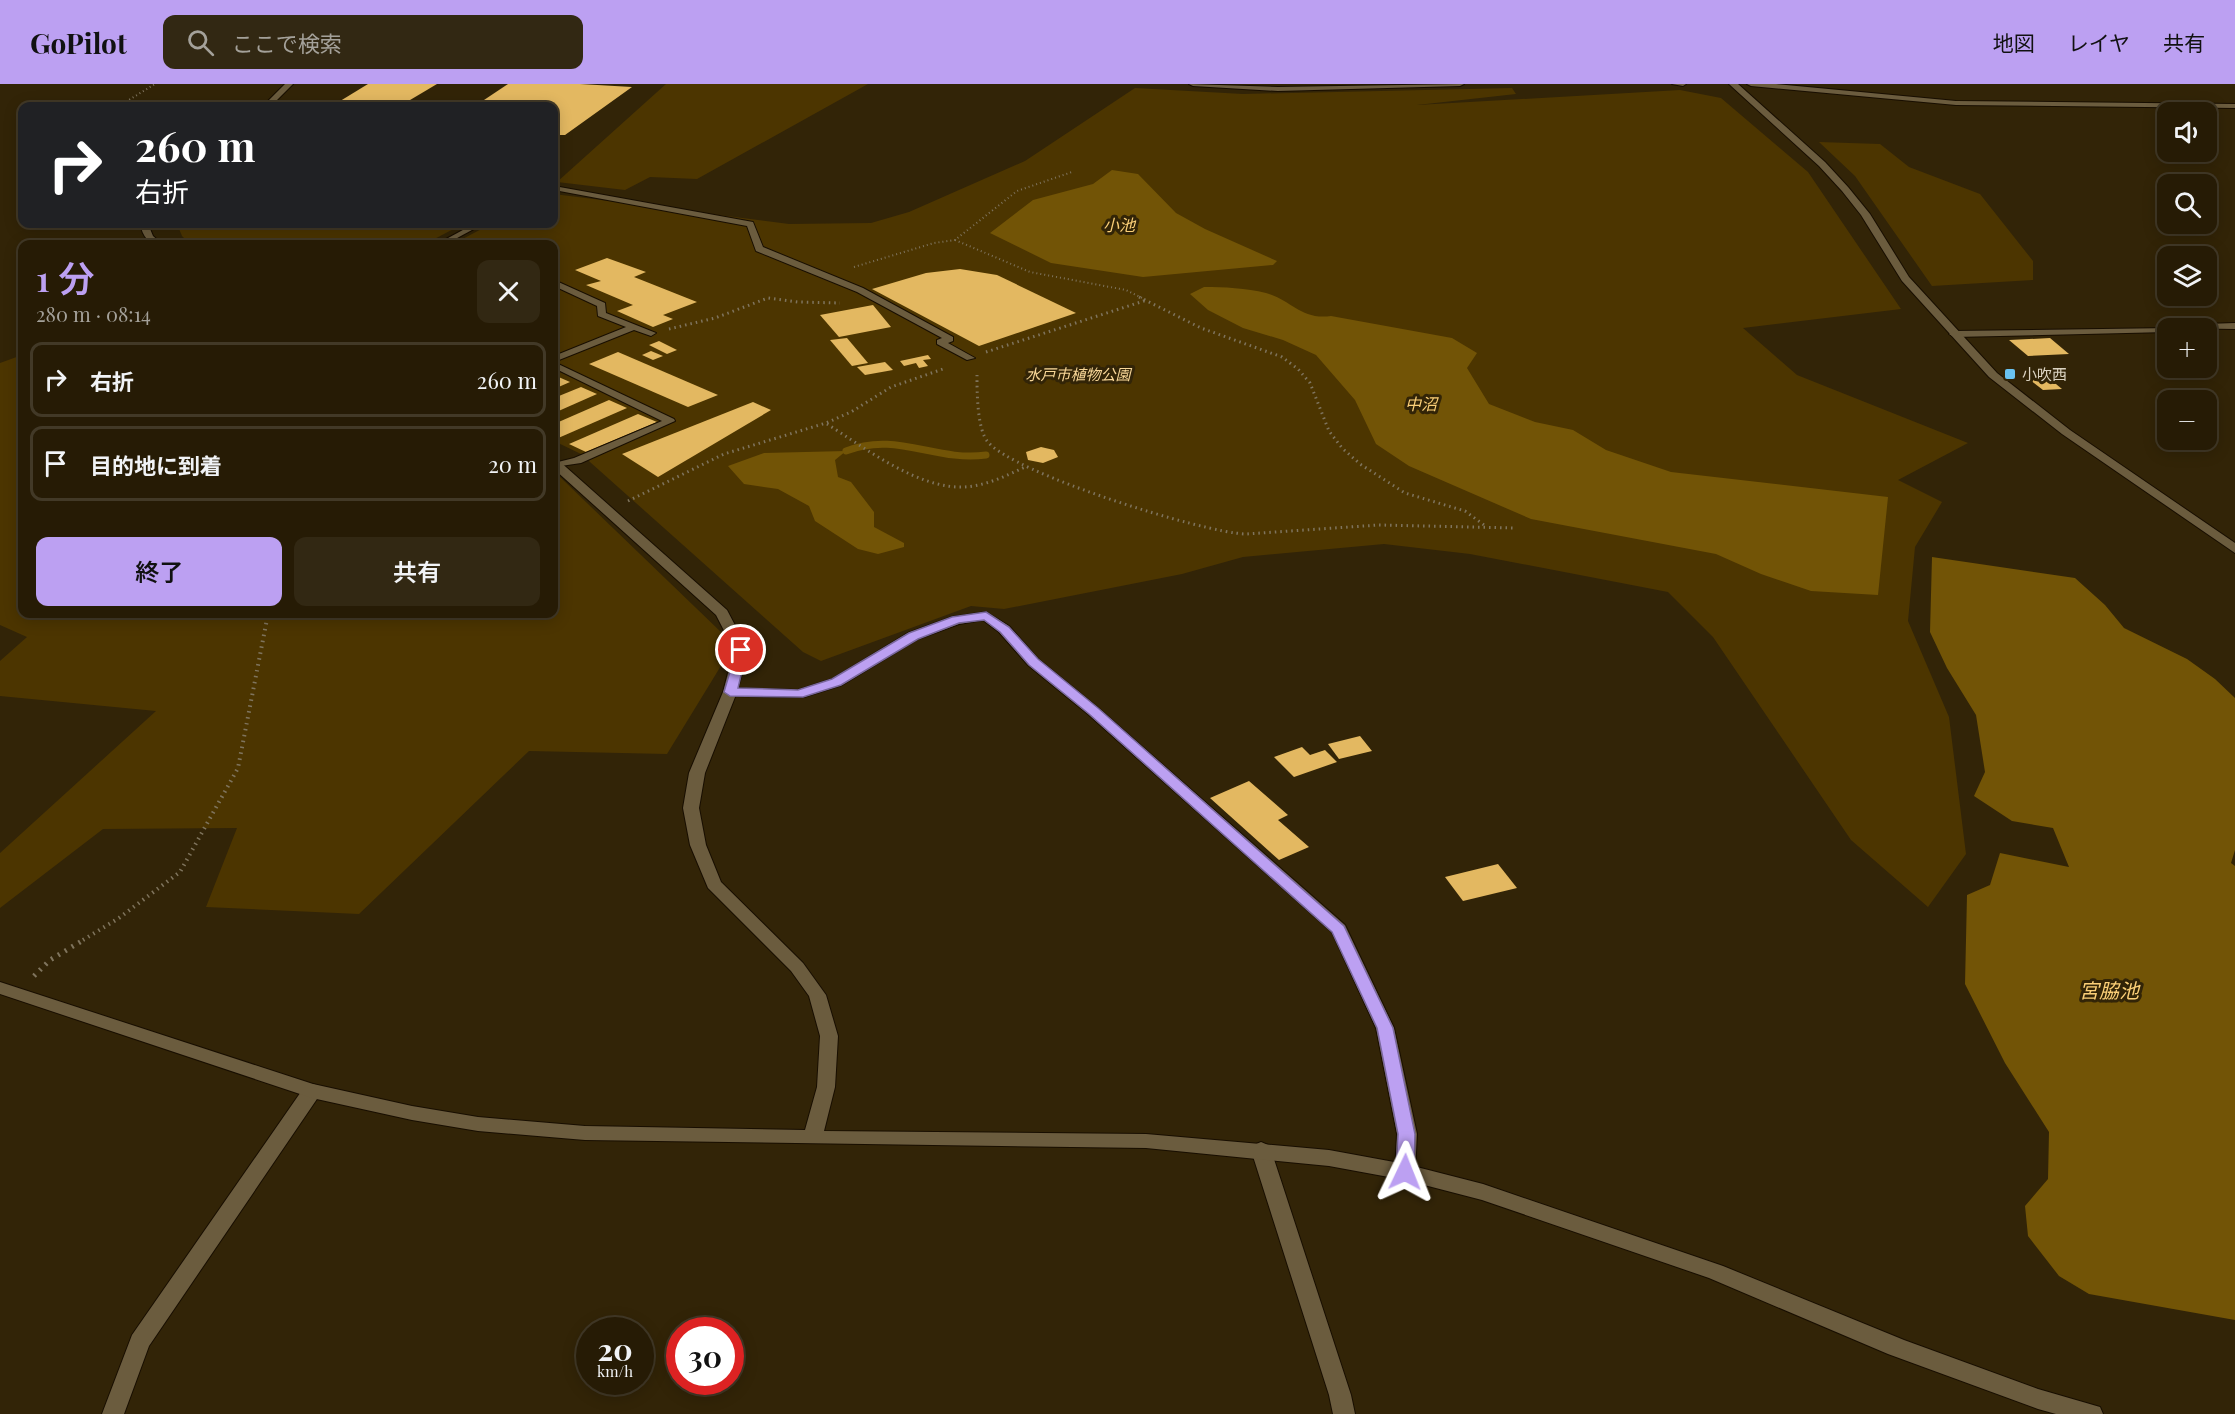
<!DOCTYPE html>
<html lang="ja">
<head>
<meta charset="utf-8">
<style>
	:root { --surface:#261b05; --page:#322813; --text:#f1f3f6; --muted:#a4a19a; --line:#423927; --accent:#bca0f2 }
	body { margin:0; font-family:"Playfair Display","Noto Sans JP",serif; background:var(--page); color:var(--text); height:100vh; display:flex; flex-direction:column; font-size:22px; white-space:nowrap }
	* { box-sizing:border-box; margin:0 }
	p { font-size:20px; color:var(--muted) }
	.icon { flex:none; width:33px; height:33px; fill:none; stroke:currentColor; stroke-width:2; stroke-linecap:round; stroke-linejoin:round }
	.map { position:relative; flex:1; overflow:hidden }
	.drawer { position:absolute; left:18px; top:156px; width:540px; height:378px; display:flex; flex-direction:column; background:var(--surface); border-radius:12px; box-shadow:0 3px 15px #0003,0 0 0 2px var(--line) }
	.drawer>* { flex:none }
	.banner { position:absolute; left:18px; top:18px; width:540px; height:126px; border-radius:12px; box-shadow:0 3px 15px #0003,0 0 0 2px var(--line); background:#202124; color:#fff; overflow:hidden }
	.controls { position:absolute; left:2157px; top:18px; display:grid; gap:12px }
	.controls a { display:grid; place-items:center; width:60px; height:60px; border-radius:12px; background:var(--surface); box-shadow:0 3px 15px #0003,0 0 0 2px var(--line); font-size:30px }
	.speed { position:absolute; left:576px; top:1233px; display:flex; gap:12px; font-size:30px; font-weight:700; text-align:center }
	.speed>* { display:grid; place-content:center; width:78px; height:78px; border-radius:50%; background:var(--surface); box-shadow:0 3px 15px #0003,0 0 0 2px var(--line); line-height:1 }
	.speed small { font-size:15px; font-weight:400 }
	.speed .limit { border:9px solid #d22; background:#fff; color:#111 }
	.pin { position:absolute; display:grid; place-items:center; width:51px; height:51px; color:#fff; margin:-26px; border:3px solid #fff; border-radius:50%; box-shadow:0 2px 6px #0007 }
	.me { position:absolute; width:66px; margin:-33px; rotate:2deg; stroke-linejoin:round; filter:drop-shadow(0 0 4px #0008) }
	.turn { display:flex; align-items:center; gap:21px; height:126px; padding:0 18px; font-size:27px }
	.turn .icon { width:78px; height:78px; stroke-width:2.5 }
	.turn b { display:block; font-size:42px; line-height:51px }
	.round { display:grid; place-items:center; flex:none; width:63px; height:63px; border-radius:12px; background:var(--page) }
	.head { display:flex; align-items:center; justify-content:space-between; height:102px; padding:0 18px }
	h1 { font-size:36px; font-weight:600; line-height:45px; color:var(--accent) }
	.primary-button { display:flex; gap:12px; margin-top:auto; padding:12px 18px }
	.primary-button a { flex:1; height:69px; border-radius:12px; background:var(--accent); color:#111; font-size:24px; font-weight:600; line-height:69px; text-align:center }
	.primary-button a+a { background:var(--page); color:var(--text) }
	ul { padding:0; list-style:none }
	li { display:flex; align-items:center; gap:18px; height:75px; margin:0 12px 9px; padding:0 6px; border:3px solid var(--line); border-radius:12px }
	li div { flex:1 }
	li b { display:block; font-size:22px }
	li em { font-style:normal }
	header { display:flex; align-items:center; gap:36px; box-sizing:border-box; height:84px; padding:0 30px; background:var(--accent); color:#111 }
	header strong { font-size:28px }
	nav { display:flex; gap:33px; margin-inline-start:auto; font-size:21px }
	.search { width:420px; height:54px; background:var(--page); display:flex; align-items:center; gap:15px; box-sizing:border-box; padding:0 21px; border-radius:12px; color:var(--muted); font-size:22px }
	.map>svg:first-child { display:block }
</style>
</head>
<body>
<header>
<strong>GoPilot</strong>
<div class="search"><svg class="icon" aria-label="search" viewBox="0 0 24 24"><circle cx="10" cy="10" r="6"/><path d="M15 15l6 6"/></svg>ここで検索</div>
<nav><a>地図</a><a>レイヤ</a><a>共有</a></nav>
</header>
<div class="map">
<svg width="2235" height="1330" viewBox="0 0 2235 1330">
	<rect width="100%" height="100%" fill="#322407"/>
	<!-- green -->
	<g fill="#4c3500">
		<path d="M666,0H868L697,95L650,93L625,106L557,98Z"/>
		<path d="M1135,4L1243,10L1512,4L1516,10L1417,21L1680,6L1721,14L1808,88L1901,225L1743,244L1797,291L1968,359L1898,396L1942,418L1915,463L1908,537L1949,633L1966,770L1928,823L1851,756L1713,553L1668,508L1470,470L1384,460L1243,473L1182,490L1004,525L971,522L821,577L803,568L581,370L554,357V160H453L491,140H554V110L789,140L871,139L909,128L1025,77Z"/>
		<path d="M1819,58L1880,60L1909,83L1980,110L2033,177V196L1932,202L1855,92Z"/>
		<path d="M177,140H463L425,160H190L182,152Z"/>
		<path d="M22,271V530H554V391L560,393L722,549L727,572L667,670L529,667L359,830L206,823L237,744L103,745L0,824V769L156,627L0,612V577L27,553L0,541V279Z"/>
	</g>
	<!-- water -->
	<g fill="#725406">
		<path d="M1112,86L1138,90L1176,129L1205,145L1277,177L1273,181L1143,193L1051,179L990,149L1033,116L1093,100Z"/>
		<path d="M1204,203C1224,203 1246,204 1266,209C1292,216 1300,236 1331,232L1452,254L1477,269L1467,284L1489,320L1535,338L1573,346L1606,366L1671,388L1888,413L1878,511L1811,507L1761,490L1716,470L1531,435L1409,382L1376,360L1355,316L1316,271L1283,256L1243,244L1208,226L1190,210Z"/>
		<path d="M846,367L835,376L838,393L851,398L874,428V443L904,459V463L878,470L858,465L815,437L809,422L778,405L744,400L728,382L764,369Z"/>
		<path d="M1932,473L2075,494L2105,521L2124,544L2187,575L2215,595L2235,614V766L2231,779L2235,782V1236L2089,1210L2059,1192L2028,1152L2025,1122L2048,1095L2049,1048L2005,979L1965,900L1967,811L1990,801L2000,769L2069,783L2053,744L2012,737L1974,712L1985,688L1976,631L1947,584L1930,548Z"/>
	</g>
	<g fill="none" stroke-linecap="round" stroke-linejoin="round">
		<!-- stream -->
		<path stroke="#725406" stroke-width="7" d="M846,367C897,347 935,378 986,371"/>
	</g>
	<!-- building -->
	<g fill="#e3b861">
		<path d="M368,0H437L400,22H332Z"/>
		<path d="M508,0H580L632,3L565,51H554V22H475Z"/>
		<path d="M607,174L646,188L634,193L697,218L663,231L673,235L653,243L617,227L633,221L586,201L601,197L575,186Z"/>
		<path d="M960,185L997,191L1076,229L979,262L872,205L926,189Z"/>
		<path d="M873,221L891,243L839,253L820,231Z"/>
		<path d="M847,254L868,279L852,282L830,256Z"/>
		<path d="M2050,254L2069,270L2028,272L2009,256Z"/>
		<path d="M659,257L677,266L667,270L649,261Z"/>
		<path d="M651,267L663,272L653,276L642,271Z"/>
		<path d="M618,268L718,311L688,323L589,280Z"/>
		<path d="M928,271L931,275L923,276L928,282L919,284L916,279L904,282L900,277Z"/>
		<path d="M885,278L893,286L865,291L857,283Z"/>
		<path d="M2044,290L2062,305L2043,306L2025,292Z"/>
		<path d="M554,291L570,298L554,305Z"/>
		<path d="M581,303L597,310L554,329V314Z"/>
		<path d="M609,316L627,324L556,355L554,354V340Z"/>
		<path d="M753,318L771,326L658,393L622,370Z"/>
		<path d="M638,330L657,338L586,368L569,360Z"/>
		<path d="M1041,363L1054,366L1058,373L1043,379L1028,376L1026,368Z"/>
		<path d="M1360,652L1372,667L1339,675L1328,660Z"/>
		<path d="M1302,663L1310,671L1325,666L1337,678L1294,693L1274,673Z"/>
		<path d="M1249,697L1288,731L1278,736L1309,763L1279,776L1210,714Z"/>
		<path d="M1498,780L1517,804L1463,817L1445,793Z"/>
	</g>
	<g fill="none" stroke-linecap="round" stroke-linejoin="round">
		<!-- lane casing -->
		<g stroke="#180e00" stroke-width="2">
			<g id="lane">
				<path d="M1672,0H1686L1683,2Z"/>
				<path d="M554,102L753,138L763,163L863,204L953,253V257L948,259L975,274L967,276L937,260V256L942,254L857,208L756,167L747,142L554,106Z"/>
				<path d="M474,140H483L446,160H437Z"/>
				<path d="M554,196L605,219L606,229L656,249L651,252L634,246L554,278V272L626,243L598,232L597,222L554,202Z"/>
				<path d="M554,278L674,335L675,337L581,379L554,383V379L574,374L662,337L554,284Z"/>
			</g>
		</g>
		<!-- street casing -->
		<g stroke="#180e00" stroke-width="2">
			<g id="street">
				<path d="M2235,239V245L2168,244V248L1954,253L1949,250L1954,247L2172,244L2177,241Z"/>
				<path d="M986,528L1009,542L1038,575L1098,624L1345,841L1394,944L1417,1050L1415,1088L1412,1093L1405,1096L1398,1093L1395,1088L1397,1050L1376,944L1332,848L1088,630L1028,581L999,548L983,536L959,540L918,555L842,601L804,613L730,612L723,608L730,604L798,606L832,595L908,549L952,533Z"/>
				<path d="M312,1000L319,1002L321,1007L319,1012L149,1262L124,1330H102L132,1251L305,1002Z"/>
				<path d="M1261,1058L1268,1061L1271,1066L1351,1311L1355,1330H1333L1329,1311L1251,1066L1254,1061Z"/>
			</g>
		</g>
		<!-- secondary casing -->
		<g stroke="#180e00" stroke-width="2">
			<g id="secondary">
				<path d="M285,0H293L271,22H263Z"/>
				<path d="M1189,0L1278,3L1464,0L1460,2L1278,7L1193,2Z"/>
				<path d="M1729,0H1738L1825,78L1848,103L1870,130L1909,193L1997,289L2070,346L2235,459V469L2062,350L1989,293L1902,197L1861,131L1842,107L1819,82Z"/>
				<path d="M1747,0H1776L1956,17L2235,20V24L1956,21L1751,2Z"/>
				<path d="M140,140H148L153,152L162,160C148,160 143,153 140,140Z"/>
				<path d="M554,375L558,376L727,526L748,566L737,608L705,689L699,724L706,761L721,798L803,879L826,911L838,952L835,1003L824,1047L1146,1050L1329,1066L1405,1080L1483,1100L1723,1182L1904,1256L2038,1305L2100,1323L2103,1330H2056L2038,1325L1888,1270L1709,1194L1482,1116L1405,1096L1329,1082L1146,1064L585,1056L478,1047L412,1036L312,1014L0,910V898L313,1000L412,1022L478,1033L585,1042L805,1046L817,1003L820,952L809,912L791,887L708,804L690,761L683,724L689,689L723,608L734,566L716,531L554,385Z"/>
			</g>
		</g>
		<!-- path-far3 -->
		<g stroke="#7f745d" stroke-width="2" stroke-dasharray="1 3" stroke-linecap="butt">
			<path d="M119,22L155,0"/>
			<path d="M955,156L1030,188L1126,206L1142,214"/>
			<path d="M854,183L934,159L955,156L1017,107L1072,88"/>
		</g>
		<!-- path-far2 -->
		<g stroke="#7f745d" stroke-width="3" stroke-dasharray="1.5 4" stroke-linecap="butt">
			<path d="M1139,213L1201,244L1282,273L1298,285L1310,299L1329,347L1342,364L1360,380L1405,409L1465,427L1484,441"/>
			<path d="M669,245L715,234L768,214L798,218L840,219"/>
			<path d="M986,268L1147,216"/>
			<path d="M977,291C977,307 977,346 988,358C1013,389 1203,449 1246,450L1379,441L1516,444"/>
			<path d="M827,340C865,364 918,405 964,403C985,402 1006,392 1025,383"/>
			<path d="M628,417L724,370L826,339L851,328L891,303L946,284"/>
		</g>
		<!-- path-far1 -->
		<path stroke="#7f745d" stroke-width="4" stroke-dasharray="1.5 4.5" stroke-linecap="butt" d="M83,856L119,834L180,788L238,684L268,530"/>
		<!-- path -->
		<path stroke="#7f745d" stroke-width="5" stroke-dasharray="2 6" stroke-linecap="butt" d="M34,892L50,876L85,855"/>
		<!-- lane -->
		<use href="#lane" fill="#6b5c3e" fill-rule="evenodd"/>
		<!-- street -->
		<use href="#street" fill="#6b5c3e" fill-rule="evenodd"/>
		<!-- secondary -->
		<use href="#secondary" fill="#6b5c3e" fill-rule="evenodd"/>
	</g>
	<!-- route -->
	<path fill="#bca0f2" stroke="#7a689d" stroke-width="1.5" d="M986,528L1009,543L1038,575L1098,624L1344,842L1393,944L1415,1050L1414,1088L1412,1093L1405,1095L1399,1093L1396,1088L1398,1050L1377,944L1332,848L1089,630L1029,581L1000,548L984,536L959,539L918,555L841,601L803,613L730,612L724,608L737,564H745L747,566L738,604L798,606L832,595L909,549L952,533Z"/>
	<!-- markers -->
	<rect fill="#6ac3f1" stroke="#322407" stroke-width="2" x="2004" y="284" width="12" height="12" rx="3"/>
	<g text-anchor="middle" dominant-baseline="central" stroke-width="6" stroke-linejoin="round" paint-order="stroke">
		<!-- far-park labels -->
		<g font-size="15" font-style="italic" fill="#f8d798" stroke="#322407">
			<text x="1078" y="290">水戸市植物公園</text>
		</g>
		<!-- far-poi labels -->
		<g font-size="15" fill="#dbd3c2" stroke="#322407" text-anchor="start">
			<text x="2022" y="290">小吹西</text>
		</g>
		<!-- far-water labels -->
		<g font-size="16" font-style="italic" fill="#fbcf77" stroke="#322407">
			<text x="1119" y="140">小池</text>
			<text x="1421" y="319">中沼</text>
		</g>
		<!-- water labels -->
		<g font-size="20" font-style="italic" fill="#fbcf77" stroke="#322407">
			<text x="2109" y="905">宮脇池</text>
		</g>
	</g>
</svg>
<div class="controls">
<a><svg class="icon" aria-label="sound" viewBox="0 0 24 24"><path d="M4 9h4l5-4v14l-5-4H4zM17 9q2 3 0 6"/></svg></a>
<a><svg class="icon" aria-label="search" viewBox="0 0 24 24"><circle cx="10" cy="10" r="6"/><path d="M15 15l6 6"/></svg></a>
<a><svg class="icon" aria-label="layers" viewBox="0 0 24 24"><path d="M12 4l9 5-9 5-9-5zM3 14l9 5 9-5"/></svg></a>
<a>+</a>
<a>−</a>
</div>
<div class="speed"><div>20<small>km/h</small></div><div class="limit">30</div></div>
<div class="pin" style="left:741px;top:566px;background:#d93025"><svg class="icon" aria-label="arrive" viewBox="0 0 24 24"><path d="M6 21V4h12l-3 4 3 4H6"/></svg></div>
<svg class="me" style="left:1405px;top:1088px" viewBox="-20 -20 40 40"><path d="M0-17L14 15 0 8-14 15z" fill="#bca0f2" stroke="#fff" stroke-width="4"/></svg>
<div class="banner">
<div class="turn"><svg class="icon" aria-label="right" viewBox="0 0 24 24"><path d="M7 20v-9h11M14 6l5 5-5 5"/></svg><div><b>260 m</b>右折</div></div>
</div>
<section class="drawer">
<div class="head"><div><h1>1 分</h1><p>280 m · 08:14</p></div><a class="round"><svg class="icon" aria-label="close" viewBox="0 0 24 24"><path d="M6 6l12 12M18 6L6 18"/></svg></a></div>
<ul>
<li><svg class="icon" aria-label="right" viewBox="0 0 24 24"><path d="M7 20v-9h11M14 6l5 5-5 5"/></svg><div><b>右折</b></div><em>260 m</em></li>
<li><svg class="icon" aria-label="arrive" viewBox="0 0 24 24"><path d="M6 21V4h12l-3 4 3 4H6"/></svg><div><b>目的地に到着</b></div><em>20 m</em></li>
</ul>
<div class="primary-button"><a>終了</a><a>共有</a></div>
</section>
</div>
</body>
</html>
